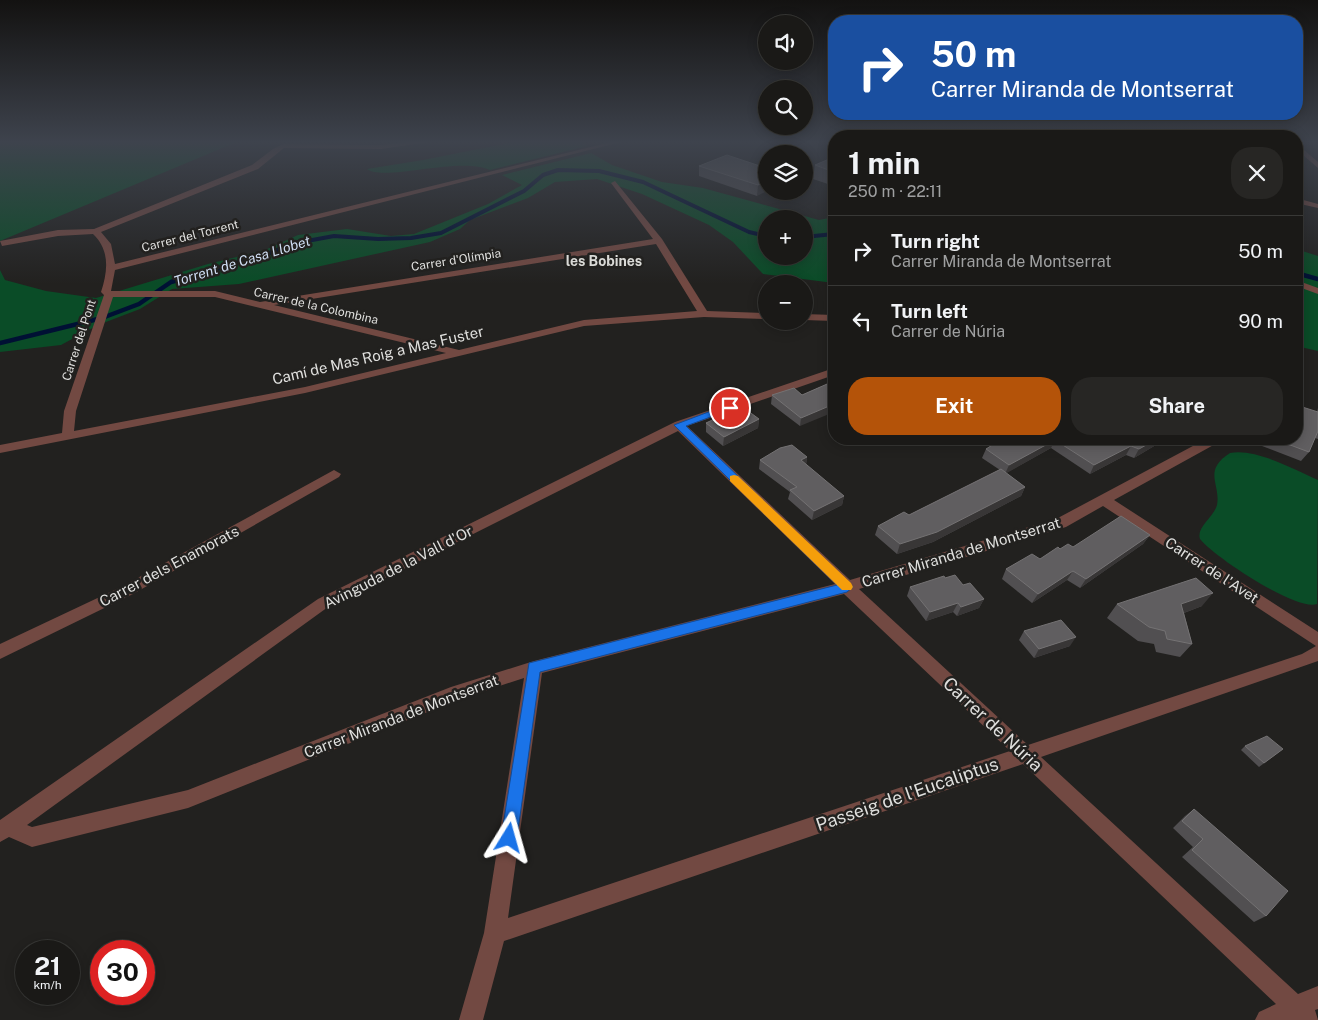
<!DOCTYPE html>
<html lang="en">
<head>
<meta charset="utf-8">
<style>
	:root { --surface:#1a1917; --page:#272624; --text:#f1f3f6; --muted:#9fa0a1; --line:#383836; --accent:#b45309 }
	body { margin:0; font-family:"Public Sans",sans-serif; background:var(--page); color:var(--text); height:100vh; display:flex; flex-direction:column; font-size:19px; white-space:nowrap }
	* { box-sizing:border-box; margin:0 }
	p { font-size:16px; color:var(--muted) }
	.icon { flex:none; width:28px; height:28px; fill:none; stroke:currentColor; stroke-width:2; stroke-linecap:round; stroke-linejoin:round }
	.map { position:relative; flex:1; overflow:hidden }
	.panel { position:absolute; left:828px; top:130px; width:475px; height:315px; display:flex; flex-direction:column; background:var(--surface); border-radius:20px; box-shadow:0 2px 12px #0003,0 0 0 1px var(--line) }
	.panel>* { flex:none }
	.top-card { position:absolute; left:828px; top:15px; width:475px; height:105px; border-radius:20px; box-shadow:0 2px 12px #0003,0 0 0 1px var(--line); background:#1a4fa0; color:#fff; overflow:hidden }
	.fabs { position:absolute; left:758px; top:15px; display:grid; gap:10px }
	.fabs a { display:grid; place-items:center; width:55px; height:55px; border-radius:50%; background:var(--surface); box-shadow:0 2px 12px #0003,0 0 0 1px var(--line); font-size:25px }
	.speed { position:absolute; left:15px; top:940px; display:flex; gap:10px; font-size:25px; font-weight:700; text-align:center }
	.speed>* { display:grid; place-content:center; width:65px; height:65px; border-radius:50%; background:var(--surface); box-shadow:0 2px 12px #0003,0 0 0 1px var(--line); line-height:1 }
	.speed small { font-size:12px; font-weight:400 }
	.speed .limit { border:8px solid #d22; background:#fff; color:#111 }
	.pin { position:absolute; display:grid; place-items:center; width:42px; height:42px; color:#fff; margin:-21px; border:2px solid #fff; border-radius:50%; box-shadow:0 1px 5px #0007 }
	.me { position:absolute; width:55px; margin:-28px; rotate:8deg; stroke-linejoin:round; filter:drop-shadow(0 0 4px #0008) }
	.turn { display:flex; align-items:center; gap:18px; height:105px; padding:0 20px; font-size:22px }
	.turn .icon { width:65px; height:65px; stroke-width:2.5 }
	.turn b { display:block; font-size:35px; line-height:42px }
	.round { display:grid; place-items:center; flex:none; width:52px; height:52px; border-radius:20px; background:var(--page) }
	.overview { display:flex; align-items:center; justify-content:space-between; height:85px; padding:0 20px }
	h1 { font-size:30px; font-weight:700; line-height:38px }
	.cta { display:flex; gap:10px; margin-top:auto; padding:10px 20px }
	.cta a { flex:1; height:58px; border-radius:20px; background:var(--accent); color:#fff; font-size:20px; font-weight:700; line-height:58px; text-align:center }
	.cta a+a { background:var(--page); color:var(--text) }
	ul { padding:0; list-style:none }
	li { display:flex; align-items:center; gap:15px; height:70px; padding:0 20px; border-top:1px solid var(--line) }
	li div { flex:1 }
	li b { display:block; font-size:19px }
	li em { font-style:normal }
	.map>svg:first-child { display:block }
</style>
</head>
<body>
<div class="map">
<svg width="1318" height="1020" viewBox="0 0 1318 1020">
	<rect width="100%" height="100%" fill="#22211f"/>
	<!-- green -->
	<g fill="#0a4c27" fill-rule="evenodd">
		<path d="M0,141H239L0,241Z"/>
		<path d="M519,141H582L587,146L490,170C459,156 384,182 367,169L423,160Z"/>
		<path d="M591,153L612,165L662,182L703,188L819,220L834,217V283L763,274L733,242L709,225L642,194L597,179L555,182L528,198L470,220L460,229L430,242L239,284L172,289L140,309L98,325L61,345L0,352V270L5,280L46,291L96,298L208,264L265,250L298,235L347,229L391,236L414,234L488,204L522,185L502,175ZM766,219H804V256H766Z"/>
		<path d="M1296,249L1318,256V351L1296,346Z"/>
		<path d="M1230,453C1256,448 1295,470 1318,480L1317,604C1297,612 1213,556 1200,539C1196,527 1214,517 1217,505C1221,484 1202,471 1230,453Z"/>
	</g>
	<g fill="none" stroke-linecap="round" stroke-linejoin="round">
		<!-- stream-far1 -->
		<g stroke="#001034" stroke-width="4">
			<path d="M804,237L834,234"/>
			<path d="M296,243L334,236L378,239L411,238L441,233L524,191L543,175L558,170L599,171L643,182L749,232L766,236"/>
		</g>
		<!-- stream -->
		<g stroke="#001034" stroke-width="4.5">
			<path d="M1296,273L1318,279"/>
			<path d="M0,343L102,318L139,304L171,282L264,255L299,242"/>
		</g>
		<!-- minor -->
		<g fill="#724942" fill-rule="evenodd">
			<path d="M417,141H436L381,149L284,148L258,169L101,232L111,244L115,264L615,141H625L115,270L111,291H215L260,302L653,239L611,183L615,181L662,239L707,311L766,313V319L704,317L584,326L305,393L0,453V445L62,433L64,411L104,295L101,292C108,271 110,250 93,234L58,236L2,246L0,241L58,230L94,229L252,165L273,149L283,144L381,145ZM656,244L697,311L584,320L459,350L274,305ZM113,297H215L446,353L305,387L74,431L76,411Z"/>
			<path d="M1296,198L1318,204V208L1296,203Z"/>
			<path d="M1296,280L1318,288V294L1296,286Z"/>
			<path d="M804,314L834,315V321L804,320Z"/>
			<path d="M834,368V375L687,426L850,580L1056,519L1206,439H1221L1219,442L1114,500L1318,632V661L1041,757L1298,994L1318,986V1009L1315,1010L1318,1020H1255L1259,1012L1276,1004L1023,764L504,941L483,1020H459L484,933L524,678L460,699L188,808L32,847L9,837L0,842V820L318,599L675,422ZM678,431L835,584L534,661L451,687L188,790L32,827L27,825L328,607ZM1103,506L1316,646L1302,654L1028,745L859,589L1066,527ZM844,594L1010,751L508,918L542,673Z"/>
			<path d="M334,470L341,474L339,477L133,594L0,659V644L123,586Z"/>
		</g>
		<!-- tertiary -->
		<path fill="#724942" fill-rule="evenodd" d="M1296,143L1318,162V168L1296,149Z"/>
	</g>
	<!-- wall -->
	<g fill="#514f51">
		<path d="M834,157V186L813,179L815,165Z"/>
		<path d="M699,166L766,168L757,196L699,176Z"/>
		<path d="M834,381L800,426L771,404L772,395H802Z"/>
		<path d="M1318,408V439L1315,438L1309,452L1301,461L1262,446L1266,439H1296L1317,412Z"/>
		<path d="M728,416L759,419L758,428L723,446L706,432V423Z"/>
		<path d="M993,439H1166L1134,458L1126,455L1090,474L1051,448L1006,473L1025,487L1021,496L933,542L897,554L875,535L878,526L909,515L1000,470L982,458L986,449L997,442Z"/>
		<path d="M807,457L806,465L844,496L842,505L812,520L788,499L790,492L759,469L760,460Z"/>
		<path d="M1150,535L1143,544L1080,588L1067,580L1032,603L1002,579L1006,569L1040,559L1060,549Z"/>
		<path d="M945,578L963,585L984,599L979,608L957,616L953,612L926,621L907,596L910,587Z"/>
		<path d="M1117,604L1202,606L1184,613L1192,644L1180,657L1156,652L1154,644L1138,641L1107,618Z"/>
		<path d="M1024,631L1070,646L1034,658L1019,640Z"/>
		<path d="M1245,746L1283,749L1259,767L1241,750Z"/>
		<path d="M1194,809L1266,916L1254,922L1182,857L1193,847L1173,828L1185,816Z"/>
	</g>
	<!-- shaded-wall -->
	<g fill="#383636">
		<path d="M766,181L767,191L757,196L758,185Z"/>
		<path d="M834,404V412L800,426L801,418Z"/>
		<path d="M759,419L758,428L723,446L724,437Z"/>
		<path d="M1157,439H1166L1134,458L1139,449Z"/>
		<path d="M1055,440L1051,448L1005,474L1009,465Z"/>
		<path d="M1131,446L1126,455L1090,474L1094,465Z"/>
		<path d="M807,457L806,466L801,460Z"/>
		<path d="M1025,487L1021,496L933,542L897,554L900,544Z"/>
		<path d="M844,496L842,505L812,520L814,511Z"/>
		<path d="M1150,535L1143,544L1080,588L1086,579Z"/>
		<path d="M1073,571L1067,580L1032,603L1038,594Z"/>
		<path d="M1213,593L1202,606L1170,618L1181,604Z"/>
		<path d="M984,599L979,608L957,616L961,607Z"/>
		<path d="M958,603L953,612L926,621L930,612Z"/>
		<path d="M1076,637L1070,646L1034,658L1039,649Z"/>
	</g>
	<!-- building -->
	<g fill="#605e60" stroke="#747273">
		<path d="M727,155L766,168V181L758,185L699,166Z"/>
		<path d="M834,157V172L815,165Z"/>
		<path d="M834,381V404L801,418L772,395L794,388L802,395Z"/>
		<path d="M1296,405L1318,412V431L1309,452L1274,439H1296Z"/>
		<path d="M744,408L759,419L724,437L706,423L725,414L728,416Z"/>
		<path d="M1002,439H1157L1139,449L1131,446L1094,465L1055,440L1009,465L986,449Z"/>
		<path d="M792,445L807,457L801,460L844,496L814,511L790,490L797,487L760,460L780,448Z"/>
		<path d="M1001,469L1025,487L937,532L900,544L878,526L904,512L909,515Z"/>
		<path d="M1121,516L1150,535L1086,579L1073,571L1038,594L1006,569L1032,554L1040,559L1058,547L1060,549L1068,544L1073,547Z"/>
		<path d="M955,575L963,585L970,583L984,599L961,607L958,603L930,612L910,587L944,576L945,578Z"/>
		<path d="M1196,578L1213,593L1181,604L1192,644L1167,639L1165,631L1149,627L1117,604Z"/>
		<path d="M1061,620L1076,637L1039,649L1024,631Z"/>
		<path d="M1267,736L1283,749L1264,763L1245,746Z"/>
		<path d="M1194,809L1288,891L1266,916L1192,850L1203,839L1182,821Z"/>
	</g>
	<!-- sky -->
	<linearGradient id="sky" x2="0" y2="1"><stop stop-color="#131211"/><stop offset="0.5" stop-color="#3e434d"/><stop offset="1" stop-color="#3e434d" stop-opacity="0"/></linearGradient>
	<rect width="1318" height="284" fill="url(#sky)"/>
	<!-- route -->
	<path fill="#1a73e8" stroke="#114b97" d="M727,405L735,408L686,426L853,587L847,592L540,672L517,838L515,844L509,847L503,844L501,838L529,663L837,585L674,425Z"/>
	<!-- slow -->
	<path fill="#f59e0b" d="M734,475L738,476L851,583L853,587L851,590H842L730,481V476Z"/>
	<g text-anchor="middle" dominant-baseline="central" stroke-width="5" stroke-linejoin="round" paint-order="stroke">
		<!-- far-street labels -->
		<g font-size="12" fill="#dfdfdd" stroke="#22211f">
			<text transform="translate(190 236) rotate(-14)">Carrer del Torrent</text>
			<text transform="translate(456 260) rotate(-9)">Carrer d'Olímpia</text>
			<text transform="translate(316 306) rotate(13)">Carrer de la Colombina</text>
			<text transform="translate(79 340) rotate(-72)">Carrer del Pont</text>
		</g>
		<!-- far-water labels -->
		<g font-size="14" font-style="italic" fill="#cfddf2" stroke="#22211f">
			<text transform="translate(242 261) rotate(-17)">Torrent de Casa Llobet</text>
		</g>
		<!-- far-neighbourhood labels -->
		<g font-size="14" font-weight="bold" fill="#dadad7" stroke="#22211f">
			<text x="604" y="261">les Bobines</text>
		</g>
		<!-- street labels -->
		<g font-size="15" fill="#dfdfdd" stroke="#22211f">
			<text transform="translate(378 355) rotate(-13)">Camí de Mas Roig a Mas Fuster</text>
			<text transform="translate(961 552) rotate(-17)">Carrer Miranda de Montserrat</text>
			<text transform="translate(169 566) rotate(-28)">Carrer dels Enamorats</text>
			<text transform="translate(398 567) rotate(-27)">Avinguda de la Vall d'Or</text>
			<text transform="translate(1212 570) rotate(33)">Carrer de l'Avet</text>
			<text transform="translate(401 716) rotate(-21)">Carrer Miranda de Montserrat</text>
		</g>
		<!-- near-street labels -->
		<g font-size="18" fill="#dfdfdd" stroke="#22211f">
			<text transform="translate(993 724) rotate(43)">Carrer de Núria</text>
			<text transform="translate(907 794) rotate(-19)">Passeig de l'Eucaliptus</text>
		</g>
	</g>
</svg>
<div class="fabs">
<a><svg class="icon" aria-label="sound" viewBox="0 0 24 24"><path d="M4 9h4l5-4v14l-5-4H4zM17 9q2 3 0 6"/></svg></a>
<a><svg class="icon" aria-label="search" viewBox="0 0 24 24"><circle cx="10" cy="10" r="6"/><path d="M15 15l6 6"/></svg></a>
<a><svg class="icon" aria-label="layers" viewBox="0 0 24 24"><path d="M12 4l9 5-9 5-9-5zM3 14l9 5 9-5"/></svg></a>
<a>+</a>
<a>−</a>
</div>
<div class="speed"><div>21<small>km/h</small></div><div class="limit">30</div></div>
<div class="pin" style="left:730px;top:408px;background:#d93025"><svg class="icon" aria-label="arrive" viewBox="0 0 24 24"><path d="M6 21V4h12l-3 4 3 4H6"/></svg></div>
<svg class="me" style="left:509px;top:838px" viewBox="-20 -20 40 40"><path d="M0-17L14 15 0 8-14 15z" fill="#1a73e8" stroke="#fff" stroke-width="4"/></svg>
<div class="top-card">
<div class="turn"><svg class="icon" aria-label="right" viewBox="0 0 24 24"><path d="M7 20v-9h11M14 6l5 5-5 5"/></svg><div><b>50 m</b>Carrer Miranda de Montserrat</div></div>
</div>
<section class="panel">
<div class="overview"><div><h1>1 min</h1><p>250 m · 22:11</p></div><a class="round"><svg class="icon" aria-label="close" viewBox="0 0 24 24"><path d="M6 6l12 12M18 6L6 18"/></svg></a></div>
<ul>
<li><svg class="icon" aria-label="right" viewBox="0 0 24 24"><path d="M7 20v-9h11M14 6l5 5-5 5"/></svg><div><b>Turn right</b><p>Carrer Miranda de Montserrat</p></div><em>50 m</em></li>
<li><svg class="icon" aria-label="left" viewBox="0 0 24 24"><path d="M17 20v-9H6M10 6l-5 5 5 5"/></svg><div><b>Turn left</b><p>Carrer de Núria</p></div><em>90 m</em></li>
</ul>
<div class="cta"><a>Exit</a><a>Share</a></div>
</section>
</div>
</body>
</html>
